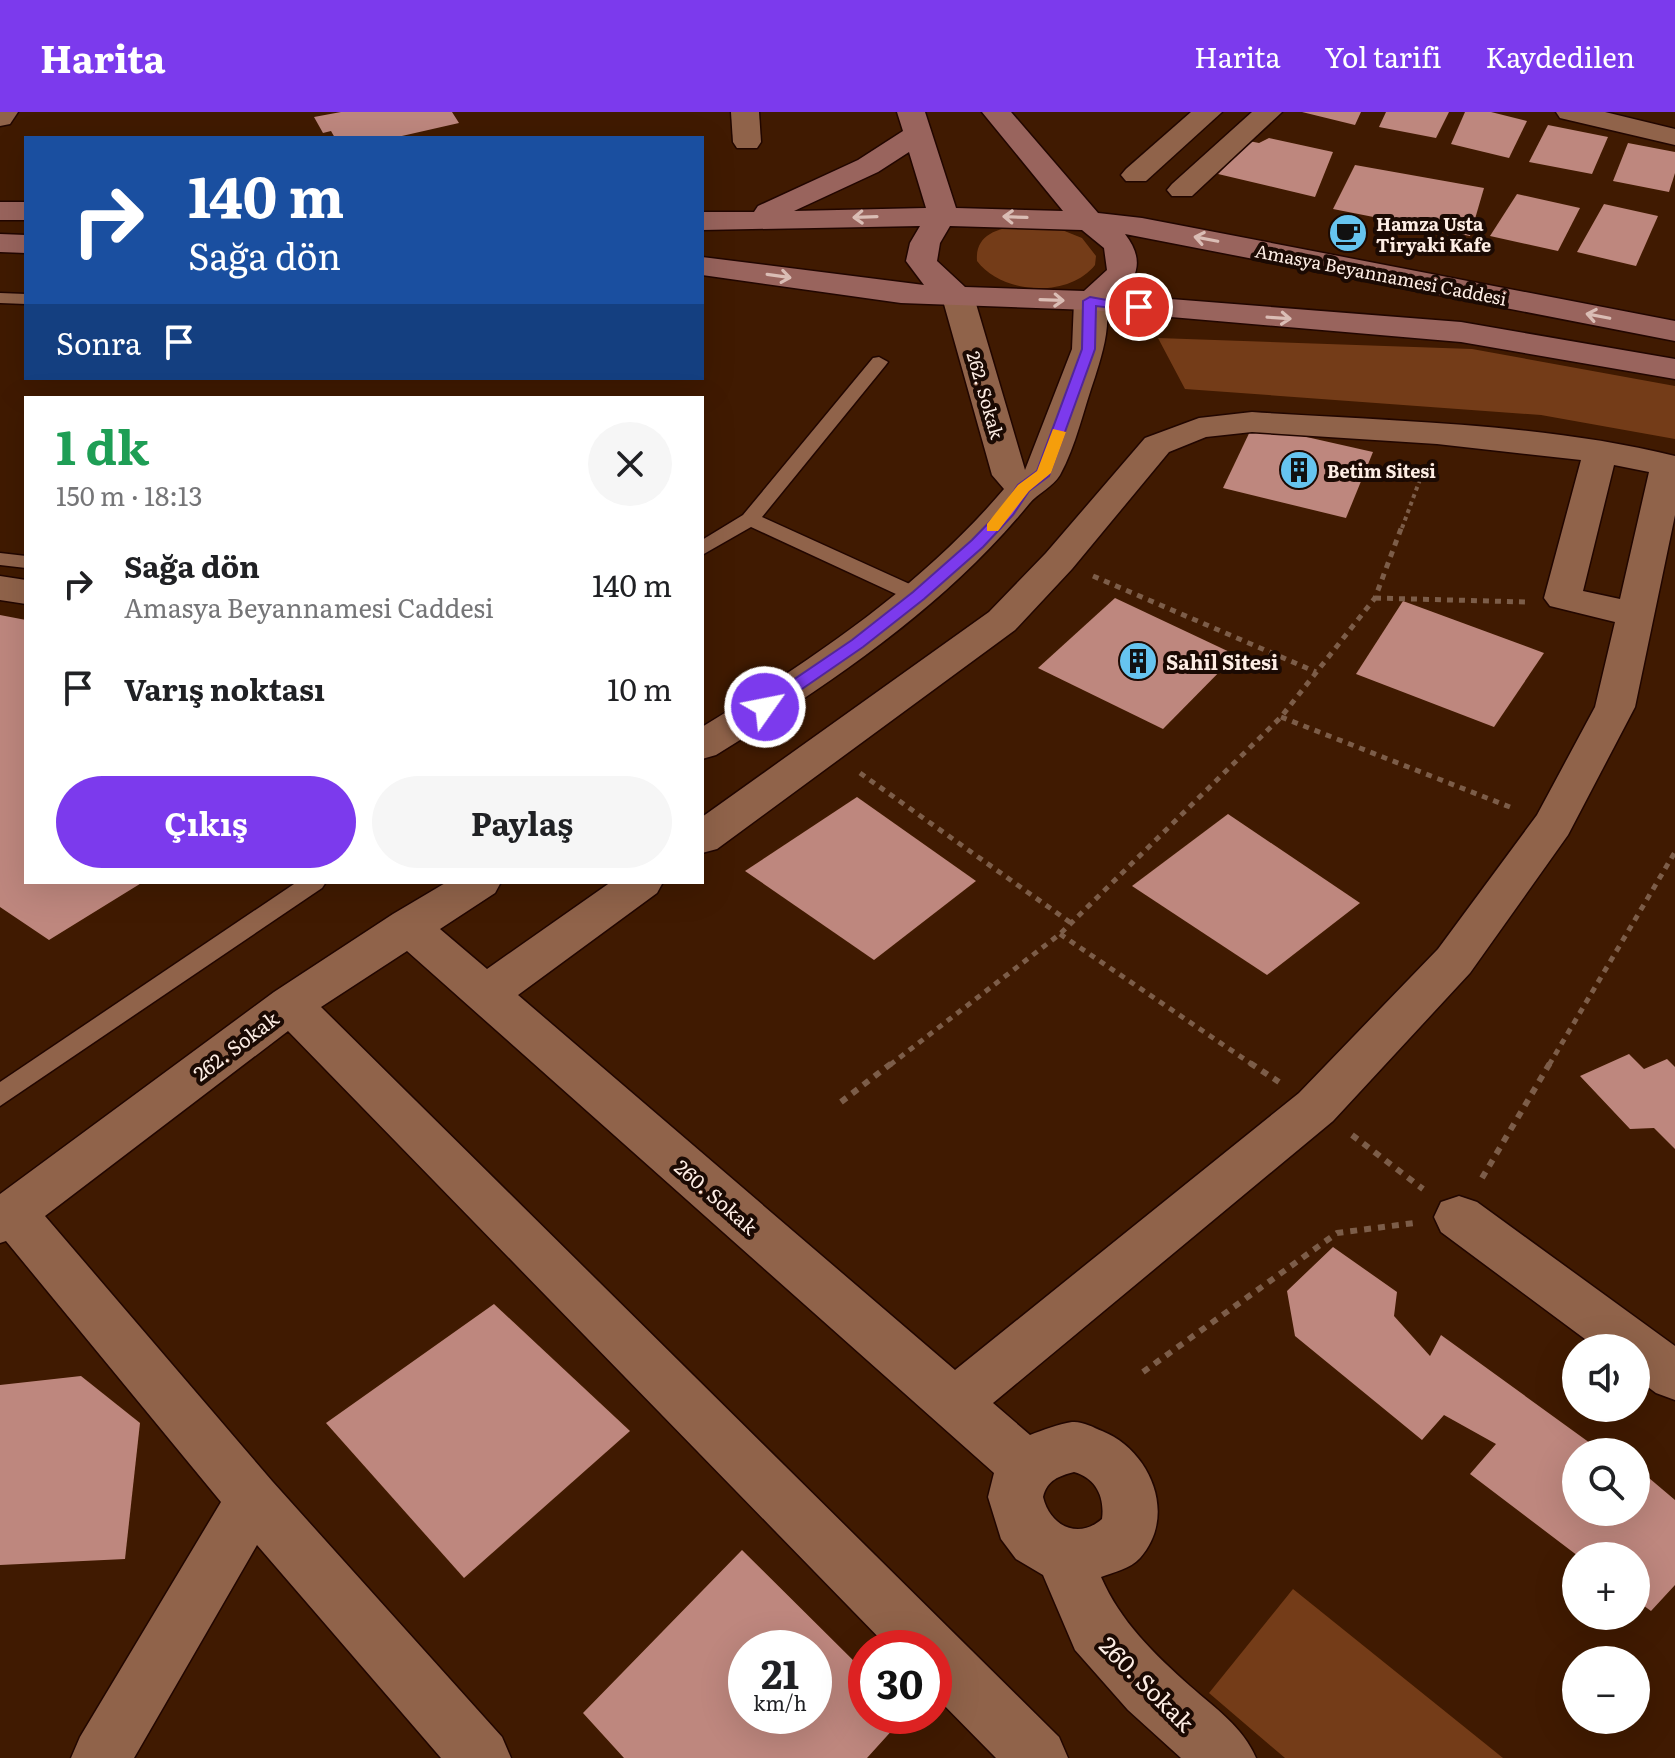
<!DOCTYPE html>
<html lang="tr">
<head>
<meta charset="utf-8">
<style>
	:root { --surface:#fff; --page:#f6f6f6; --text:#202124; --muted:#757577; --accent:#7c3aed }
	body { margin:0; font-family:Literata,serif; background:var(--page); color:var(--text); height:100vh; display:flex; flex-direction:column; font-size:30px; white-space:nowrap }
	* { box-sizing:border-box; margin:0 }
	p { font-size:26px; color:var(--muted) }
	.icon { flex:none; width:44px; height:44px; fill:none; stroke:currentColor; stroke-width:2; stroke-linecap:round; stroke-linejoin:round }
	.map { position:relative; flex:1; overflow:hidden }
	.sheet { position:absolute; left:24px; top:284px; width:680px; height:488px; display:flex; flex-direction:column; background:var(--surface); border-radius:0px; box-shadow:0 8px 32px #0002 }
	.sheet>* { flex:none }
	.guide { position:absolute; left:24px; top:24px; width:680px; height:244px; border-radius:0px; box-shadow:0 8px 32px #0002; background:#1a4fa0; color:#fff; overflow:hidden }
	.buttons { position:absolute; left:1562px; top:1222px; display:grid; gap:16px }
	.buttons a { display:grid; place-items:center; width:88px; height:88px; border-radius:50%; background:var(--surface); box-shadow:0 8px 32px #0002; font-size:40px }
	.speed { position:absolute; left:728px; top:1518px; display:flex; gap:16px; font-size:40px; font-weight:700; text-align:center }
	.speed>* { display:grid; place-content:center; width:104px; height:104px; border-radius:50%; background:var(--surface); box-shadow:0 8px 32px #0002; line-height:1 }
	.speed small { font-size:20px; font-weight:400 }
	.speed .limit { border:12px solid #d22; background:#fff; color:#111 }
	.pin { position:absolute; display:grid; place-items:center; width:68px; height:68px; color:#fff; margin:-34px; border:4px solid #fff; border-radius:50%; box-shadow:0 2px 8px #0007 }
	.me { position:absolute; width:88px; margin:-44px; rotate:57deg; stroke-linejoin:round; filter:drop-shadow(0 0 6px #0008) }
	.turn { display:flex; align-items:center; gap:28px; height:168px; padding:0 32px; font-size:36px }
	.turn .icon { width:104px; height:104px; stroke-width:2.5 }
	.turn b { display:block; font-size:56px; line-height:68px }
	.then { display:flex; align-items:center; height:76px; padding:0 32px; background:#0003; gap:16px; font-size:30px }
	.round { display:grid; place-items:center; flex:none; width:84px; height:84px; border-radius:42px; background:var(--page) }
	.summary { display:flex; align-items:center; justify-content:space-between; height:136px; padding:0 32px }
	h1 { font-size:48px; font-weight:700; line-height:60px; color:#1e9e55 }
	.action { display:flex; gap:16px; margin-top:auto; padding:16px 32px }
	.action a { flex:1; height:92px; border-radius:48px; background:var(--accent); color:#fff; font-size:32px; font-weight:700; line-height:92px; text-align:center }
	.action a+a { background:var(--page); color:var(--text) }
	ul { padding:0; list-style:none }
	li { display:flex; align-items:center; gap:24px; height:104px; padding:0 32px }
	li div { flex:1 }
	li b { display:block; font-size:30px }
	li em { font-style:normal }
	header { display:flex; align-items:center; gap:48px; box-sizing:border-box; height:112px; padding:0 40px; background:var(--accent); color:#fff }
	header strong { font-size:38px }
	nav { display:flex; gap:44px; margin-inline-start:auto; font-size:28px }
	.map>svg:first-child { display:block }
</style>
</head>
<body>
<header>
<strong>Harita</strong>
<nav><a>Harita</a><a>Yol tarifi</a><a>Kaydedilen</a></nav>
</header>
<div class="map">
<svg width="1675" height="1646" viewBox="0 0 1675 1646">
	<rect width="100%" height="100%" fill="#401a01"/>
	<!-- green -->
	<g fill="#743c18">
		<path d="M1052,114L1082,126L1096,144L1095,153C1068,187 1002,182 977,149C974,110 1025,114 1052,114Z"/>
		<path d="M1158,226L1472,237L1675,274V327L1541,303L1185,277Z"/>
		<path d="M1293,1477L1503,1646H1285L1209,1581Z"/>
	</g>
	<!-- building -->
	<g fill="#be877e" fill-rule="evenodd">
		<path d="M341,0H452L459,11L393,26H335L331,19L323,21L314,5Z"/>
		<path d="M1302,0H1361L1355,13Z"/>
		<path d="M1386,0H1449L1436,26L1379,15Z"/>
		<path d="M1465,0H1491L1527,9L1509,46L1451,32Z"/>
		<path d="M1548,13L1608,25L1592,62L1529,50Z"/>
		<path d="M1269,26L1333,40L1315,85L1218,62L1249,29L1259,31Z"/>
		<path d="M1628,31L1675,40V61L1669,80L1613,69Z"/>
		<path d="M1355,53L1484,76L1470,124L1333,97Z"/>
		<path d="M1517,82L1580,96L1558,139L1490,124Z"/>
		<path d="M1604,92L1658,104L1636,154L1577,140Z"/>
		<path d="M1253,313L1373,340L1346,406L1223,376Z"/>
		<path d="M1115,486L1236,543L1163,617L1038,556Z"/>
		<path d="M1403,489L1544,541L1494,615L1356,562Z"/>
		<path d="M0,503L26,508V770H143L49,828L0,795Z"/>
		<path d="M857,685L976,769L874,848L745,759Z"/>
		<path d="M1228,702L1360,791L1267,863L1132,774Z"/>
		<path d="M1629,942L1644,957L1667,947L1675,955V1037L1654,1016L1630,1017L1580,964Z"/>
		<path d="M1333,1135L1397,1180L1394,1204L1430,1244L1441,1223L1590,1331L1584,1340H1576V1400H1636V1376L1649,1366L1675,1388V1473L1651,1499L1636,1488V1444H1578L1470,1362L1496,1332L1444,1303L1422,1328L1295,1224L1287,1179Z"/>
		<path d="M494,1192L630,1319L464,1466L326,1311Z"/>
		<path d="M81,1264L140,1311L125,1447L0,1453V1273Z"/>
		<path d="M742,1438L866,1561V1604H905L867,1646H624L583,1601ZM746,1536H814V1604H746Z"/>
	</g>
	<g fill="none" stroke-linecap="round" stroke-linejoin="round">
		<!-- lane casing -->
		<g stroke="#210600" stroke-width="3">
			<g id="lane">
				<path d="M0,181L26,182V192L0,191Z"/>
				<path d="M879,245L888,250L885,254L762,405L925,479L928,484L925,489H911L751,415L702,443V428L743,403L873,246Z"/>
				<path d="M0,441L26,444V456L0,453Z"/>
				<path d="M297,770H326L322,776L0,994V970Z"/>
			</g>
		</g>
		<!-- street casing -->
		<g stroke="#210600" stroke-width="3">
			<g id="street">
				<path d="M0,0H18L10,12L0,14Z"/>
				<path d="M731,0H759L761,30L757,36H737L733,30Z"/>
				<path d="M1191,0H1222L1146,69H1126L1121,63L1126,57Z"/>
				<path d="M1252,0H1282L1192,84H1172L1167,78L1172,72Z"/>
				<path d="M1556,0H1605L1675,17V33L1560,6Z"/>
				<path d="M958,176L969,178L974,185L1025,358L1072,237L1074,189L1079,182H1101C1115,203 1102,243 1095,265C1084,296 1076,334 1060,363C1053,375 1038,381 1029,392C944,496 830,572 716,643L702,647V615C812,548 921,475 1004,377L992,363L942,185L947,178Z"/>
				<path d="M1252,300C1389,309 1542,311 1675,344V403L1635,595L1568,723L1470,861L1333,1009L993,1291L1030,1323C1043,1318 1058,1312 1072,1310C1082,1309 1093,1315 1102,1319C1150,1338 1178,1403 1140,1446C1130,1457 1114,1460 1101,1465C1120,1509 1154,1542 1190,1574C1215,1596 1243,1615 1256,1646H1181L1128,1598L1075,1538L1043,1463L1016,1447L1001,1427L988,1385L994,1361L407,839L321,895L1059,1625L1068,1646H996L934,1583V1536H889L288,919L45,1104L272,1369L502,1625L511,1646H441L257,1433L134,1646H71L80,1625L221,1390L6,1129L0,1131V1082L274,880L393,802L447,770H501L495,781L440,817L487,857L611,770H663L657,781L518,883L955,1258L1299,981L1438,837L1537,703L1595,595L1615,510L1550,494L1544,486L1581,348L1437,332L1252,320L1206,325L1169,340L1072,457L1015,518L717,737L702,741V705L989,500L1046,441L1145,326L1199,306ZM1614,353L1649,360L1620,487L1583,479ZM1074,1360C1096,1366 1105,1385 1102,1407C1078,1428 1050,1414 1043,1385C1047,1368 1059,1364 1074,1360Z"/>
				<path d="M0,464L26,468V492L0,488Z"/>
				<path d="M1459,1084L1477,1090L1675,1234V1288L1656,1281L1636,1266V1236H1597L1441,1120L1434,1105L1441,1090Z"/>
			</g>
		</g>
		<!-- secondary casing -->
		<g stroke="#210600" stroke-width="3">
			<g id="secondary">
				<path d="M897,0H925L956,96L1063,99L982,0H1011L1098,101L1142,106L1675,209V229L1125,122C1142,144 1141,163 1120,183L1461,210L1675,247V267L1461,230L1090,198L901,191L702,163V145L924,173L906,149L910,131L920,114L702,118V100H754L758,94L858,48L903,19ZM909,40L926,96L794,99L878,60ZM950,114L1082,118L1104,136L1107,158L1084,179L965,175L937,149L940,131Z"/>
				<rect x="0" y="90" width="26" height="18"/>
				<path d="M0,122L26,123V141L0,140Z"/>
			</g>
		</g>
		<!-- path-far2 -->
		<path stroke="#7c5d49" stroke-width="4" stroke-dasharray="4 4" stroke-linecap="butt" d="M1402,416L1425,354"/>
		<!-- path-far1 -->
		<g stroke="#7c5d49" stroke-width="5" stroke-dasharray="6 6" stroke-linecap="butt">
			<path d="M1093,464L1316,560"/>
			<path d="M1375,486L1527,490"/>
			<path d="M1281,605L1515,697"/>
			<path d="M860,661L1071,811"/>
			<path d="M1060,822L1253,953"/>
			<path d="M890,953L1060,822L1281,605L1375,486L1402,414"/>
			<path d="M1549,953L1675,740"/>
		</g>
		<!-- path -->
		<g stroke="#7c5d49" stroke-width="6" stroke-dasharray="7 7" stroke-linecap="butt">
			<path d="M1250,951L1279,970"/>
			<path d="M841,990L892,951"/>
			<path d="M1352,1023L1423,1077"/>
			<path d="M1482,1066L1550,951"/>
			<path d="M1143,1260L1337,1121L1414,1111"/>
		</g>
		<!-- lane -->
		<use href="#lane" fill="#90634a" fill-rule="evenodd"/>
		<!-- street -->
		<use href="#street" fill="#90634a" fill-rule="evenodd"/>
		<!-- secondary -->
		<use href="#secondary" fill="#99645d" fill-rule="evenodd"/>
	</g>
	<!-- one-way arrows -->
	<defs><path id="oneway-shaft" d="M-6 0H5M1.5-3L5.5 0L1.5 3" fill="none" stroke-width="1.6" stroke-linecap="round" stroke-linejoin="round" transform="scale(2)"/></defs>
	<g stroke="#dabdb5">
		<use href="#oneway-shaft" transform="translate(865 105) rotate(178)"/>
		<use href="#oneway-shaft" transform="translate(1015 105) rotate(-178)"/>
		<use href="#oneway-shaft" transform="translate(1206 127) rotate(-169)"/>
		<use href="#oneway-shaft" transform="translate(779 164) rotate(8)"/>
		<use href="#oneway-shaft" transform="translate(1052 188) rotate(2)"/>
		<use href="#oneway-shaft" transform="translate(1598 204) rotate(-169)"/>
		<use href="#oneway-shaft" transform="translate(1279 206) rotate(4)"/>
	</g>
	<!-- route -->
	<path fill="#7c3aed" stroke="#51269a" stroke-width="2" d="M1090,185L1146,195L1139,199L1096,194L1095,237L1049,364L1029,379L1013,403L983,435L924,487L863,535L770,599H759V591L852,528L913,480L972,428L1002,397L1018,373L1037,359L1082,237L1083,189Z"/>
	<!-- slow -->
	<path fill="#f59e0b" d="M1053,317L1066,320L1051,361L1029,379L998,419H987V412L1018,373L1037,359Z"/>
	<!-- icons -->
	<defs>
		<g id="cafe-disc" transform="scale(2)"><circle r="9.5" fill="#66c4ef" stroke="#1b0a03"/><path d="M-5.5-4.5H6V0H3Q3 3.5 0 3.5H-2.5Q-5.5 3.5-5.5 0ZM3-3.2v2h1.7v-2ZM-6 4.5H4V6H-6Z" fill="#111"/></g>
		<g id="building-disc" transform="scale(2)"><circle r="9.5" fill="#66c4ef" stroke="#1b0a03"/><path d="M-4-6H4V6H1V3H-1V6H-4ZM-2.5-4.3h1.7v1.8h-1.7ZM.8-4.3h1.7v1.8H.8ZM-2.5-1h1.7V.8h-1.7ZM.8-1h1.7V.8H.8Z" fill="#111"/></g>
	</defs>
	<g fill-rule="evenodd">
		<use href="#cafe-disc" x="1348" y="121"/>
		<use href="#building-disc" x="1299" y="358"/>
		<use href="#building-disc" x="1138" y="549"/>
	</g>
	<g text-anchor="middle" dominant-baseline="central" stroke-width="8" stroke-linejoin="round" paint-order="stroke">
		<!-- far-poi labels -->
		<g font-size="18" font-weight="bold" fill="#fdede4" stroke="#1b0a03" text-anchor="start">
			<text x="1376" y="111">Hamza Usta<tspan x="1376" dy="21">Tiryaki Kafe</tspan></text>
			<text x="1327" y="358">Betim Sitesi</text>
		</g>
		<!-- far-street labels -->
		<g font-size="18" fill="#fdede4" stroke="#1b0a03">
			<text transform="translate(1381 162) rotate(11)">Amasya Beyannamesi Caddesi</text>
			<text transform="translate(986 283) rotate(74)">262. Sokak</text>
		</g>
		<!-- poi labels -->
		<g font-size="20" font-weight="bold" fill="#fdede4" stroke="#1b0a03" text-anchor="start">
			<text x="1166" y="549">Sahil Sitesi</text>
		</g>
		<!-- street labels -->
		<g font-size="20" fill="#fdede4" stroke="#1b0a03">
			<text transform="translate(235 933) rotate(-37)">262. Sokak</text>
			<text transform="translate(717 1084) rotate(41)">260. Sokak</text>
		</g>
		<!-- near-street labels -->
		<g font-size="24" fill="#fdede4" stroke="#1b0a03">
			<text transform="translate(1148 1571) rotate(45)">260. Sokak</text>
		</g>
	</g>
</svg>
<div class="buttons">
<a><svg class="icon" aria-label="sound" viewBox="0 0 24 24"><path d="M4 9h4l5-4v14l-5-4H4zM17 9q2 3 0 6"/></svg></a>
<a><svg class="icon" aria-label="search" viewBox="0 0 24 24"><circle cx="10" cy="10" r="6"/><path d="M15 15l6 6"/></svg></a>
<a>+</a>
<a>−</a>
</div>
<div class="speed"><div>21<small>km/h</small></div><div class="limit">30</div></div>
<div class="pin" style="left:1139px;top:195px;background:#d93025"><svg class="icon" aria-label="arrive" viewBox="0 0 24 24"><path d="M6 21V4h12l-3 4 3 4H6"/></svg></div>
<svg class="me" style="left:765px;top:595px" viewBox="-20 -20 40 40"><circle r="17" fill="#7c3aed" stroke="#fff" stroke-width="3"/><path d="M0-11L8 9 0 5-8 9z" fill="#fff"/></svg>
<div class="guide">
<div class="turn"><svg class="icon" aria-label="right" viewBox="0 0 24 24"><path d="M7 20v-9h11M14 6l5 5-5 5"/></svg><div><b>140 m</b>Sağa dön</div></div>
<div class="then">Sonra<svg class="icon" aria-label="arrive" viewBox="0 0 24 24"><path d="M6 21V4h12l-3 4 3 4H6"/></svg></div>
</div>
<section class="sheet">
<div class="summary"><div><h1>1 dk</h1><p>150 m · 18:13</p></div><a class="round"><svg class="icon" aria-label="close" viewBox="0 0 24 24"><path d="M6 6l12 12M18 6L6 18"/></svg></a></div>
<ul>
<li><svg class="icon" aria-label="right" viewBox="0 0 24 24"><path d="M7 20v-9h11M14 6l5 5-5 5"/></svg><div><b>Sağa dön</b><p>Amasya Beyannamesi Caddesi</p></div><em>140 m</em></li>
<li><svg class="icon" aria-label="arrive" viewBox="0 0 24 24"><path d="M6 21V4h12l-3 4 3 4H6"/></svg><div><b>Varış noktası</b></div><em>10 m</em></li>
</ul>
<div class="action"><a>Çıkış</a><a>Paylaş</a></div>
</section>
</div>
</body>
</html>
